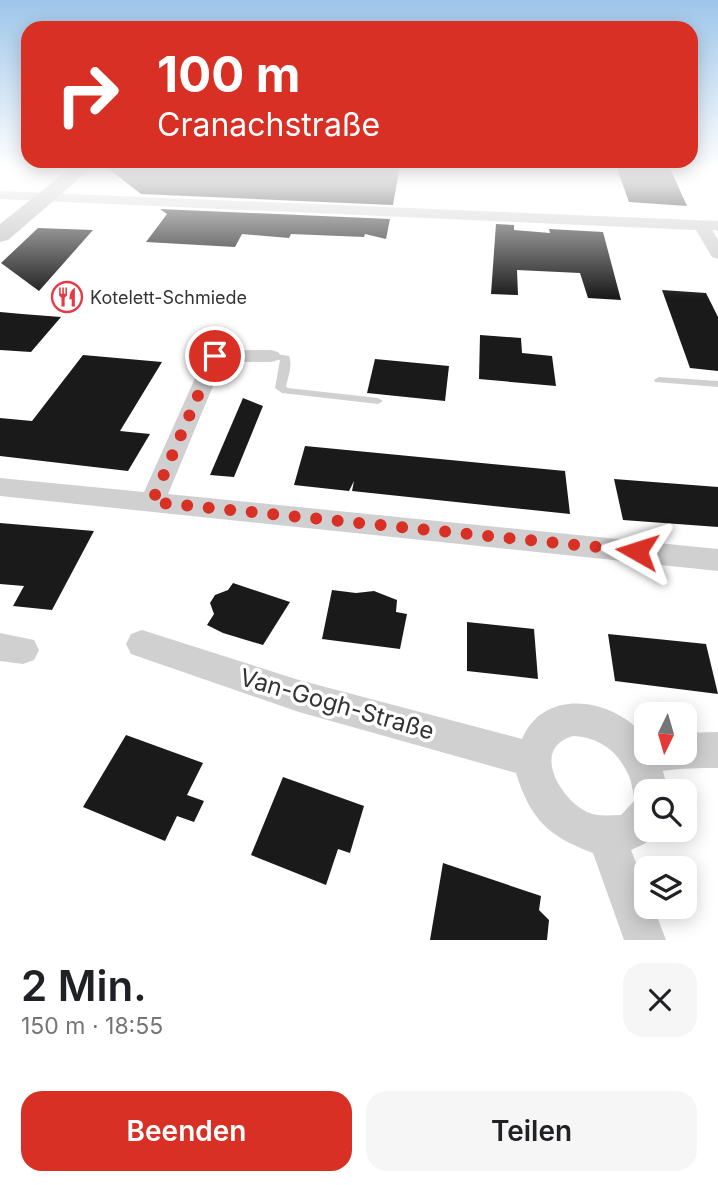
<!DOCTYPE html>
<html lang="de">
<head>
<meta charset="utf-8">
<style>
	:root { --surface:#fff; --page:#f6f6f6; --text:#202124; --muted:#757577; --accent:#d93025 }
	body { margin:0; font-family:Inter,sans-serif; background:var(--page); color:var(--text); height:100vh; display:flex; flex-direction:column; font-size:26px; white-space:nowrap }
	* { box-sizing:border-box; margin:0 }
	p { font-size:23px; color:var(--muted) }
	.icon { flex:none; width:38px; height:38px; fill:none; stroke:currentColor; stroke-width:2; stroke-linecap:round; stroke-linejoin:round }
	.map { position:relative; height:940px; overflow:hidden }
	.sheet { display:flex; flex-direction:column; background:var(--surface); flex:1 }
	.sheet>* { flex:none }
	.banner { position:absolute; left:21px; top:21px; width:677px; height:147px; border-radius:21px; box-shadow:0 4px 18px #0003; background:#d93025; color:#fff; overflow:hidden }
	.needle { width:46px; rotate:185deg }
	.tools { position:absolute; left:634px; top:702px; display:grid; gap:14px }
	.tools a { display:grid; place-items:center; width:63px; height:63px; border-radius:14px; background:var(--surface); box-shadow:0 4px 18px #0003; font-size:35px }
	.pin { position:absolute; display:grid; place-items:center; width:60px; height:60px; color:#fff; margin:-30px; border:4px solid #fff; border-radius:50%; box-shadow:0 2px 7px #0007 }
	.me { position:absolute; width:77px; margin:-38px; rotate:276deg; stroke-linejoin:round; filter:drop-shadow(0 0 5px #0008) }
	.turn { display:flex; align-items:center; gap:24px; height:147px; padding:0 21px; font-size:32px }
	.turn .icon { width:91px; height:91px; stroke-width:2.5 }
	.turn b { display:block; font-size:49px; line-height:60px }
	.round { display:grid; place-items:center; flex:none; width:74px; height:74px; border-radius:21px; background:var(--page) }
	.head { display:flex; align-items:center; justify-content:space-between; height:119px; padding:0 21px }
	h1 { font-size:42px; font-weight:600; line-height:52px }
	.primary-button { display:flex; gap:14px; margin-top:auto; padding:14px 21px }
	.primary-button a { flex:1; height:80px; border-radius:21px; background:var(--accent); color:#fff; font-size:28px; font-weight:600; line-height:80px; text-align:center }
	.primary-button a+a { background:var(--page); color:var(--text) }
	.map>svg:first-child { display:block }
</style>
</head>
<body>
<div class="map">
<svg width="718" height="940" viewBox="0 0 718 940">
	<rect width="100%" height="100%" fill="#fff"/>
	<!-- building -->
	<g fill="#1a1a1a">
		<path d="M105,166L188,168L400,166L393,205L141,194Z"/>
		<path d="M616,166H669L687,206L629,202Z"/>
		<path d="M160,209L390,219L386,239L365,234L364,237L291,234L289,238L242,234L235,247L146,242L167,214Z"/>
		<path d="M496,224L514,225V230L550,233L549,229L603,232L621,300L588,298L580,273L517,270L518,295L491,294Z"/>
		<path d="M38,228L93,230L39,291L1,263Z"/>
		<path d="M662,290L706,293L718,317V371L690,368Z"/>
		<path d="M0,312L22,314L61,317L31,352L0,350Z"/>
		<path d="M480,335L521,338L522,353L552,356L556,386L479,379Z"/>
		<path d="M83,355L162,362L120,431L150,434L128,471L0,456V418L32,421Z"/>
		<path d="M375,359L449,366L445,401L367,393Z"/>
		<path d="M243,398L263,406L234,477L210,475Z"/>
		<path d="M305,446L565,471L570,514L352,491L354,481L349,491L294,485Z"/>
		<path d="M614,479L718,487V527L623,520Z"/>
		<path d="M0,523L94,531L52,610L13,606L24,586L0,584Z"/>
		<path d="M233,583L290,602L263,645L223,633L207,625L214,614L210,603L215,595L228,590Z"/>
		<path d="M332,590L356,593L374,591L397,600L396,612L407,614L400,649L322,639Z"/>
		<path d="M467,622L534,629L538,679L467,671Z"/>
		<path d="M608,634L706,644L718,694L615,681Z"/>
		<path d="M126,735L203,763L187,795L204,801L194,822L177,816L165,841L83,807Z"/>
		<path d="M283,777L364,806L350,853L338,849L326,885L251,855Z"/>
		<path d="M443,863L541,896L539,910L549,920L547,940H430Z"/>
	</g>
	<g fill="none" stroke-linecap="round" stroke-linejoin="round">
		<!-- lane -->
		<g fill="#d0d0d0" fill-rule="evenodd">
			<path d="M271,353L289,356C293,366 288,376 286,387L288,388L378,398L383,401L378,404L282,393L275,388L280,360L267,358L266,356Z"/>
			<path d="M659,377L718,381V387L655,382L654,380Z"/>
		</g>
		<!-- street -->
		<g fill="#d0d0d0" fill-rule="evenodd">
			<path d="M0,191L718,221V231L712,230L718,240V259L712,257L696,230L0,199Z"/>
			<path d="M215,350H271L278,352L281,356L278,360L271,362H223L168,494L718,549V571L0,496V478L144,492L205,356L208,352Z"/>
			<path d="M142,630L299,680L522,739C544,686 615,698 646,738V752H684V733L718,732V768C699,768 681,768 663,771L668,791H646V830H658L646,843L631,850L646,888V906H653L666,940H624L593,853C549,837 530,819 516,773L299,712L131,654L126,644L131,634ZM573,736C597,737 616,749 627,772C632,780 632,791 635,800L621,815C609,815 598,817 587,812C560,799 530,748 573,736Z"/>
			<path d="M0,633L34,640L39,650L34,660L23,664L0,661Z"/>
		</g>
		<!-- secondary -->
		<path fill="#bdbdbd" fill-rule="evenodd" d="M73,166H94L8,240L0,242V224Z"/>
	</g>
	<!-- sky -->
	<linearGradient id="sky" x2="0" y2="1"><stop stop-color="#9ec6ea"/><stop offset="0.56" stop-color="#fff"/><stop offset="1" stop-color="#fff" stop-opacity="0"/></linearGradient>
	<rect width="718" height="298" fill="url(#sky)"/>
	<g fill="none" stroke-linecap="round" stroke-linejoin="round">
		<!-- route -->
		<path stroke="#d93025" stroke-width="12" stroke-dasharray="0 21.6" d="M215,356L152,502L637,551"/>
	</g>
	<!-- icons -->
	<defs>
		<g id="restaurant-ring" transform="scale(1.575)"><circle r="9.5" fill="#fff" stroke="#e63946" stroke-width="1.5"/><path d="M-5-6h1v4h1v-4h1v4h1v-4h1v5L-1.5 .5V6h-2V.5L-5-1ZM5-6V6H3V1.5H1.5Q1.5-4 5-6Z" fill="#e63946"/></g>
	</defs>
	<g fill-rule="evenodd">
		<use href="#restaurant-ring" x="67" y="297"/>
	</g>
	<g text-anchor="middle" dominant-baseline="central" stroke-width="7" stroke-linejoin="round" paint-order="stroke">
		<!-- far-poi labels -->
		<g font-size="18" fill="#333" stroke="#fff" text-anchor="start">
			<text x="90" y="297">Kotelett-Schmiede</text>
		</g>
		<!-- near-street labels -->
		<g font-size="24" fill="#333" stroke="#fff">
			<text transform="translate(337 704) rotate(16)">Van-Gogh-Straße</text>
		</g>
	</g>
</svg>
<div class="tools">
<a><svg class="needle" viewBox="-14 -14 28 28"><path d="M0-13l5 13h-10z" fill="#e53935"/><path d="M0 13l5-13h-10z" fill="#757577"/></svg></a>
<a><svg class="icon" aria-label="search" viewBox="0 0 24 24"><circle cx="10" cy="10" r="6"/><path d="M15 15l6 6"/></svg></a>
<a><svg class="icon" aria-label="layers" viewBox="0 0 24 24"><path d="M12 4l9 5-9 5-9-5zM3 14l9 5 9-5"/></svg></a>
</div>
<div class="pin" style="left:215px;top:356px;background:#d93025"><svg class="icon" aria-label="arrive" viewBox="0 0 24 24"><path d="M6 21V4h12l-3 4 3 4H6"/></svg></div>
<svg class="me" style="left:637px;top:551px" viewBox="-20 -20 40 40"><path d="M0-17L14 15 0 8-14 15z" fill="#d93025" stroke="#fff" stroke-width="4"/></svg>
<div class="banner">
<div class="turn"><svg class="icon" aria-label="right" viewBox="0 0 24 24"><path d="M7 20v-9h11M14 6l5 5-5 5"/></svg><div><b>100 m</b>Cranachstraße</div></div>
</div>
</div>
<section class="sheet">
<div class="head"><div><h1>2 Min.</h1><p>150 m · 18:55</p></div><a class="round"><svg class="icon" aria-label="close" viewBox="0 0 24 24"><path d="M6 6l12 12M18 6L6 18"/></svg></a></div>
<div class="primary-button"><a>Beenden</a><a>Teilen</a></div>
</section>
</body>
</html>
